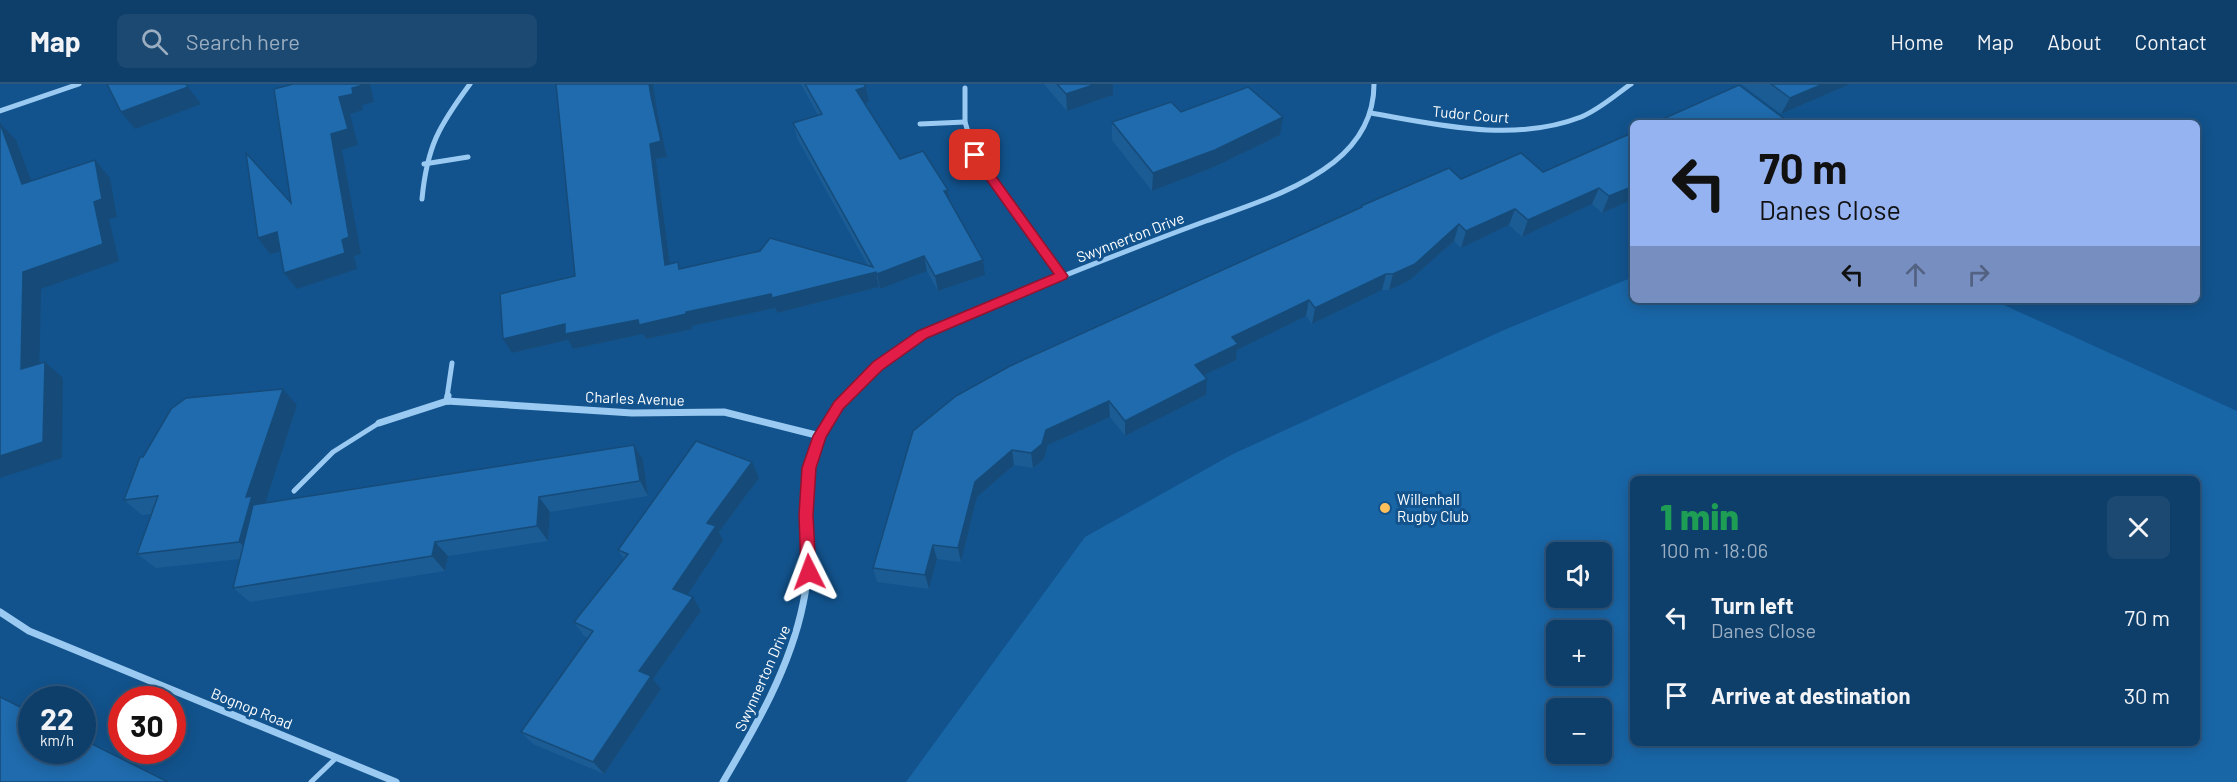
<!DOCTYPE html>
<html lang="en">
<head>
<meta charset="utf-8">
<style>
	:root { --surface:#0e3e6a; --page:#1c4972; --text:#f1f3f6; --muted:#9baec1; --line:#2e577e }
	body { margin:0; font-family:Barlow,sans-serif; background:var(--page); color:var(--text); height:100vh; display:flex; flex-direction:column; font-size:22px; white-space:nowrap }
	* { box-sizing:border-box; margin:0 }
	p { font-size:20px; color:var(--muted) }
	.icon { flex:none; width:33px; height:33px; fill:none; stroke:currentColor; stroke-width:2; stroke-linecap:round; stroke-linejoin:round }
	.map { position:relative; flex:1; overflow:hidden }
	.side { position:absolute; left:1630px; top:392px; width:570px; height:270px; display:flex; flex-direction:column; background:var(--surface); border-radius:9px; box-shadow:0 3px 15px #0003,0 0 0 2px var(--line) }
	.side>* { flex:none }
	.guide { position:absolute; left:1630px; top:36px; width:570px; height:183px; border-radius:9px; box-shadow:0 3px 15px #0003,0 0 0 2px var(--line); background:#95b2f1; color:#111; overflow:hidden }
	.buttons { position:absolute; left:1546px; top:458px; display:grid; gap:12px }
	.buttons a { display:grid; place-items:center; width:66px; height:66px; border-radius:9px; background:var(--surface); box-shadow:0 3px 15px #0003,0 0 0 2px var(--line); font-size:30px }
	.speed { position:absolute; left:18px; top:602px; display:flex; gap:12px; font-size:30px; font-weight:700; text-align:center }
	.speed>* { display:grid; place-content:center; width:78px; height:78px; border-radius:50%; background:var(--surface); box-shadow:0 3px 15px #0003,0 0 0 2px var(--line); line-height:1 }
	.speed small { font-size:15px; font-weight:400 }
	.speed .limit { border:9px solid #d22; background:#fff; color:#111 }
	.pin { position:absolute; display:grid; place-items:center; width:51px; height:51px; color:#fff; margin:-26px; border-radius:12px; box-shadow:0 3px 9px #0006 }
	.me { position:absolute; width:66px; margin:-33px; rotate:357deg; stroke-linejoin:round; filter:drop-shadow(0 0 4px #0008) }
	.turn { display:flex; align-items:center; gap:21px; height:126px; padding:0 30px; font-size:27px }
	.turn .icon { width:78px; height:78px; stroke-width:2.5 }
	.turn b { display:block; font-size:42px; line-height:51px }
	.lanes { display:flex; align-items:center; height:57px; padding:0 30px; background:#0003; justify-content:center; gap:30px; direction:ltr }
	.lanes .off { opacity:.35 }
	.round { display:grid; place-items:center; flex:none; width:63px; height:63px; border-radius:9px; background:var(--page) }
	.headline { display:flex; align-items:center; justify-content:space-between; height:102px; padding:0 30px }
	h1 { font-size:36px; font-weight:800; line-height:45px; color:#1e9e55 }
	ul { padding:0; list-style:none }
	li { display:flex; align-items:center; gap:18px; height:78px; padding:0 30px }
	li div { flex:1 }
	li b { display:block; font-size:22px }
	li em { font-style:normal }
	header { display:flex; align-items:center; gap:36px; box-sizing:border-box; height:84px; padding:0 30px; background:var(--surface); border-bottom:2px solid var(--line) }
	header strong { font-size:28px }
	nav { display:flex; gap:33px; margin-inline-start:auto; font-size:21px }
	.search { width:420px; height:54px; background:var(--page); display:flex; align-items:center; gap:15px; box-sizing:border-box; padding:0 21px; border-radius:9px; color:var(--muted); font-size:22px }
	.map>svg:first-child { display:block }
</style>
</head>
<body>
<header>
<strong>Map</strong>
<div class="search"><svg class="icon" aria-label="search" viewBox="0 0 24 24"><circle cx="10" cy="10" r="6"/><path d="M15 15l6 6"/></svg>Search here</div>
<nav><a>Home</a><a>Map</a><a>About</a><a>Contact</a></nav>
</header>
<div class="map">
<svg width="2237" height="698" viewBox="0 0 2237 698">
	<rect width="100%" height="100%" fill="#12538d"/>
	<!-- green -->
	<path fill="#1966a7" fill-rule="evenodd" d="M1633,193L1634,216H1993L2237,327V698H906L1085,453L1233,370L1504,246ZM1634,394H2198V658H1634ZM1557,468H1602V513H1557ZM1557,546H1602V591H1557ZM1557,624H1602V669H1557Z"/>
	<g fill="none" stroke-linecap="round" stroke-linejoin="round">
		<!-- service -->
		<g stroke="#9acaf2" stroke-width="5">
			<path d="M294,407L333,368L379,339"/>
			<path d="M311,698L336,674"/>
		</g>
		<!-- minor-far1 -->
		<g stroke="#9acaf2" stroke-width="5">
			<path d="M965,4V38L975,71L1062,192"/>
			<path d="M0,27L79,0"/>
			<path d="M1371,29C1439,41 1514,59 1581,33C1600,25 1614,12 1631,0"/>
			<path d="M920,40L965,38"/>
			<path d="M424,80L468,73"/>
			<path d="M422,115C427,62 439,42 470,0"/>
			<path d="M447,313L452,279"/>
			<path d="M845,313C894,254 968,231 1036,203C1093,180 1149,158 1206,137C1250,121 1297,107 1334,78C1359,58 1374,32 1374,0"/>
		</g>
		<!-- minor -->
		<g stroke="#9acaf2" stroke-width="7">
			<path d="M447,317L448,312"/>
			<path d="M379,339L447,317L632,329L724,328L820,352"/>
			<path d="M0,528L29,547L396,698"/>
			<path d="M723,698C756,642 790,584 803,520C821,436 783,390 846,312"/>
		</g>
	</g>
	<!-- wall -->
	<g fill="#1b5c95">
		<path d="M801,0H864L866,3L869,18L865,19L900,75L950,118L985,191L938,207L927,187L880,205L879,203L777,229L775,224L692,242L693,245L646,255L643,250L573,265L568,256L512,269L575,192L657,27L667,73L656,75L670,180L681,184L868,182L797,54L793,39L818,31Z"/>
		<path d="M1044,0H1113V11L1067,27Z"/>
		<path d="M1741,0H1850L1781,30Z"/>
		<path d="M1181,28L1280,51L1214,83L1152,107L1112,56V38Z"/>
		<path d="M1634,48V115L1602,129L1592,120L1522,153L1509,141L1461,164L1454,157L1410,196L1389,206H1382L1312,240L1306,232L1237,266L1236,276L1204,291L1206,311L1125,352L1110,333L1048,361L1044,375L1033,384L1014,381L977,413L961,478L937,475L929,505L877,498L873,484L913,347L1360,124L1361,122L1461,95L1543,88Z"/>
		<path d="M297,321L265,419L634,361L643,376L648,412L550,428L548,457L448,472L445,487L250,518L233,504L240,475L156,484L137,470L152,430L142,431L124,416Z"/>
		<path d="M759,394L719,448L723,457L687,511L701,527L653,595L661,605L604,690L533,660L521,648L588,554L584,552L574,538L624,475L618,466Z"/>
	</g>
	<!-- shaded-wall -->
	<g fill="#164b79">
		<path d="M363,0H370L374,18L362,21L363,26L350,30L358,61L342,66L361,170L354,172L357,185L297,205L284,189L342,156L331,50L339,13L352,4Z"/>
		<path d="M649,0H653L657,27L667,73L656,75L672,195L665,181L650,60L651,12Z"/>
		<path d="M1096,0H1113V11L1067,27L1066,10Z"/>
		<path d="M1823,0H1850L1781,30L1790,14Z"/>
		<path d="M188,3L201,20L135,45L121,28Z"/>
		<path d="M866,3L869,18L860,21L856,6Z"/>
		<path d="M1283,33L1280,51L1214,83L1152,107L1153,89Z"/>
		<path d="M0,39L16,56L39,117L22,100Z"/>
		<path d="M95,76L110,94L117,133L109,135L119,177L41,205L39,302L21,285L23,188Z"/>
		<path d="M1634,102V115L1602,129L1609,112Z"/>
		<path d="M1599,104L1592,120L1522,153L1528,136Z"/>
		<path d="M948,106L950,121L944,107Z"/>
		<path d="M1515,125L1509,141L1461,164L1466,147Z"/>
		<path d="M1459,140L1454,157L1410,196L1389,206L1393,190Z"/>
		<path d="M277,148L290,165L270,170L258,154Z"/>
		<path d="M924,172L927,187L880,205L877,190Z"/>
		<path d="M983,176L985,191L938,207L935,192Z"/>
		<path d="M876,188L879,203L777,229L775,224L692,242L693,245L646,255L643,250L573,265L568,256L512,269L503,255L565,240L638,236L686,228Z"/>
		<path d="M1386,190L1382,206L1312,240L1315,224Z"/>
		<path d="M1309,216L1306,232L1237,266L1236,276L1194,296L1195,281L1232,253Z"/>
		<path d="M45,278L63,294L62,374L0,394V372Z"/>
		<path d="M1207,295L1206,311L1125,352V337Z"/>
		<path d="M283,305L297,321L264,423L256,473L239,458L246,413Z"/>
		<path d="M1109,317L1110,333L1048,361L1044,375L1033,384L1031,369L1046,346Z"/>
		<path d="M634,361L643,376L648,412L640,397Z"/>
		<path d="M1012,366L1014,381L977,413L961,478L958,464L975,398Z"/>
		<path d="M752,378L759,394L719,448L723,457L682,519L673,505L707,439Z"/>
		<path d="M539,413L550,428L548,457L537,442Z"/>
		<path d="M435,458L448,472L445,487L432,472Z"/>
		<path d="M933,461L937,475L929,505L925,491Z"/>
		<path d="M693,513L701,527L653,595L661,605L604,690L593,678L639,587Z"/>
	</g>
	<!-- building -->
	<g fill="#1f6bad" stroke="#164b79" stroke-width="1.5">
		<path d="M107,0H186L188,3L121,28Z"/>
		<path d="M293,0H363V1L352,4L353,10L339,13L348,45L331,50L349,153L342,156L345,169L284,189L277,148L258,154L246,69L291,119L274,5Z"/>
		<path d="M556,0H649L651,12L661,57L650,60L665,181L678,178L679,185L760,167L770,154L873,183L793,39L822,30L805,0H864L866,3L856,6L900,75L923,67L948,106L944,107L983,176L935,192L924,172L877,190L876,188L772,214L771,210L686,228V230L639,241L638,236L565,250V240L503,255L500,210L575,192Z"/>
		<path d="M1057,0H1096L1066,10Z"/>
		<path d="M1771,0H1823L1790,14Z"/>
		<path d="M1739,1L1786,36L1779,39H1654Z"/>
		<path d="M1248,3L1283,33L1215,66L1153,89L1112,38L1171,18L1181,28Z"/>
		<path d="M0,39L22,100L95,76L102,115L94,118L103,160L23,188L21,285L45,278L43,358L0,372Z"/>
		<path d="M1634,48V102L1609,112L1599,104L1528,136L1515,125L1466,147L1459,140L1415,180L1393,190H1386L1315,224L1309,216L1232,253L1238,260L1195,281L1207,295L1125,337L1109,317L1046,346L1042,360L1031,369L1012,366L975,398L958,464L933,461L925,491L873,484L913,347L956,312L1010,282L1362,123L1361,122L1449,84L1461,95L1521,69L1543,88Z"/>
		<path d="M283,305L246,413L252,412L239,458L137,470L158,412L124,416L140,373H143L171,325L186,314Z"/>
		<path d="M696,357L752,378L707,439L716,442L673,505L693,513L639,587L651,592L593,678L521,648L593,547L574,538L628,470L618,466Z"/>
		<path d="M634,361L640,397L539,413L537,442L435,458L432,472L233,504L253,421Z"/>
		<path d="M0,613L32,629V666H82V655L168,698H0Z"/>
	</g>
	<!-- route -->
	<path fill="#e11d48" stroke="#92132f" stroke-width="1.5" d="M975,67L979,69L1068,192L1066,195L927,254L882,286L843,325L826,353L816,384L813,431L816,488L814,493L809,494L803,493L801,488L799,431L802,384L813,352L834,318L873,278L918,247L1054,190L971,74L969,71Z"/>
	<!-- markers -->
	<circle fill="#ffc05b" stroke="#12538d" stroke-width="2" cx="1385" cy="424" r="6"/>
	<g text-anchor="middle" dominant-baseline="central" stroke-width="6" stroke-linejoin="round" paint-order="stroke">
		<!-- street labels -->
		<g font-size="15" fill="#fff" stroke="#12538d">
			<text transform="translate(1471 30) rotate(5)">Tudor Court</text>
			<text transform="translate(1130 153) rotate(-21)">Swynnerton Drive</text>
			<text transform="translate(635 314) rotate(2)">Charles Avenue</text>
			<text transform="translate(762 594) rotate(-66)">Swynnerton Drive</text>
			<text transform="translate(252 624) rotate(22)">Bognop Road</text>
		</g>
		<!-- poi labels -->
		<g font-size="15" fill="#fff" stroke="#12538d" text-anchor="start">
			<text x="1397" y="415">Willenhall<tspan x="1397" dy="17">Rugby Club</tspan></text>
		</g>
	</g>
</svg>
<div class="buttons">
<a><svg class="icon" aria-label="sound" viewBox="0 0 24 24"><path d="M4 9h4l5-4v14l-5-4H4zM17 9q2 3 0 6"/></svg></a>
<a>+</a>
<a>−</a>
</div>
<div class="speed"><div>22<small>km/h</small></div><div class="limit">30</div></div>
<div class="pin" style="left:975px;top:71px;background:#d93025"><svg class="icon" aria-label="arrive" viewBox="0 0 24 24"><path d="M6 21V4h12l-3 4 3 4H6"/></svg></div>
<svg class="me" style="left:809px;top:488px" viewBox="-20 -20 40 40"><path d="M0-17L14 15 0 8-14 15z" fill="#e11d48" stroke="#fff" stroke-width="4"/></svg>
<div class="guide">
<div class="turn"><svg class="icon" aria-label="left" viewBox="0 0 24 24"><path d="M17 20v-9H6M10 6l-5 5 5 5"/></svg><div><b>70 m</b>Danes Close</div></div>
<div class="lanes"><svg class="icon" aria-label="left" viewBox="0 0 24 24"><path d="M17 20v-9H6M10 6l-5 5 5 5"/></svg><svg class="icon off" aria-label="ahead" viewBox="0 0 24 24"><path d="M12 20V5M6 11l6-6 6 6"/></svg><svg class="icon off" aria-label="right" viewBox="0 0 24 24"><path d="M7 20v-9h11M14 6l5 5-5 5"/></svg></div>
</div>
<section class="side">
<div class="headline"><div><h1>1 min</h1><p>100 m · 18:06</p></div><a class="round"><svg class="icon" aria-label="close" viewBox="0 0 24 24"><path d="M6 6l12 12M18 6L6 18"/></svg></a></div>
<ul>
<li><svg class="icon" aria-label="left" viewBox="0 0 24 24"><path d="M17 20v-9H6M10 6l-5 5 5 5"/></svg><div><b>Turn left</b><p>Danes Close</p></div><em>70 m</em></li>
<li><svg class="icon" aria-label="arrive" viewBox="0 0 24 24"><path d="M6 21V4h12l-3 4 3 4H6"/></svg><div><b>Arrive at destination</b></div><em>30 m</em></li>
</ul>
</section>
</div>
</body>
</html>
